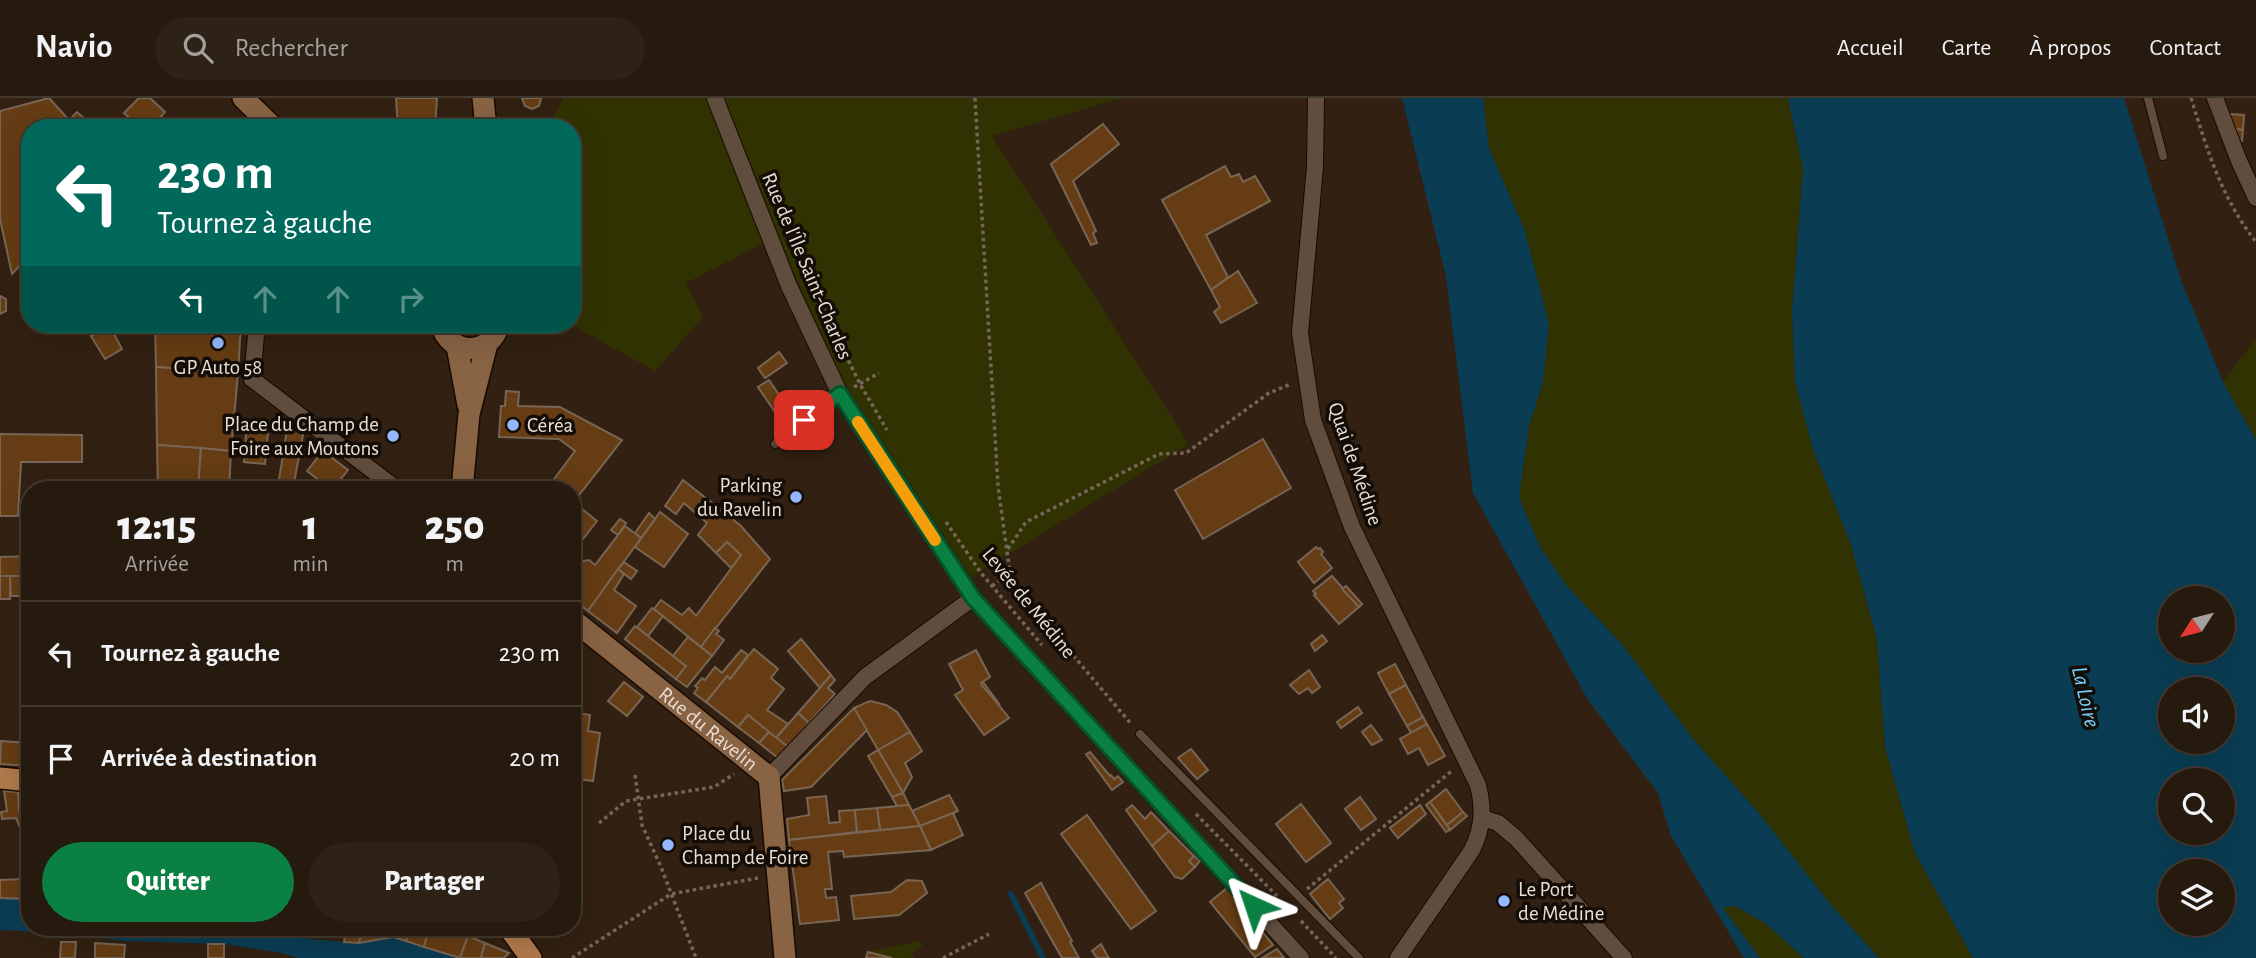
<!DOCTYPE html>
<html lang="fr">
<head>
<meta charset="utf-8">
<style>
	:root { --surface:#26190e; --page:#2e2217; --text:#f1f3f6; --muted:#a4a09e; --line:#42382e; --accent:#0b8043 }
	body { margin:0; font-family:"Alegreya Sans",sans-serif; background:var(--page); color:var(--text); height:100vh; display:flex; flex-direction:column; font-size:26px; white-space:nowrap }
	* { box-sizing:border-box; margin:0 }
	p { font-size:23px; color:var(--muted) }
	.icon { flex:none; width:38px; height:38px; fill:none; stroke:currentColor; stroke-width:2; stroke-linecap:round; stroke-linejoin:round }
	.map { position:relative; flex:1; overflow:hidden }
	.details { position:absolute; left:21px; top:383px; width:560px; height:455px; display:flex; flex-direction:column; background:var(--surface); border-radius:28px; box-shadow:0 7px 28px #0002,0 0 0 2px var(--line) }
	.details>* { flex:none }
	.top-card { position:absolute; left:21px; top:21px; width:560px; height:214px; border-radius:28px; box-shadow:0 7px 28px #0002,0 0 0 2px var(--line); background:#00695c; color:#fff; overflow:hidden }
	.needle { width:46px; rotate:234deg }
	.fabs { position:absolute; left:2158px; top:488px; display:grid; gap:14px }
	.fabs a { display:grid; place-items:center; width:77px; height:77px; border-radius:50%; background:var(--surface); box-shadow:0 7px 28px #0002,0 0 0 2px var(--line); font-size:35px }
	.pin { position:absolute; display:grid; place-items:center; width:60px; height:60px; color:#fff; margin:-30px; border-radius:14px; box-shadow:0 4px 10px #0006 }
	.me { position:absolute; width:77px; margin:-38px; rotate:318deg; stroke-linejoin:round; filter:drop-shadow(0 0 5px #0008) }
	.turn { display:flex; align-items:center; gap:24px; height:147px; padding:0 21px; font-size:32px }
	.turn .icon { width:91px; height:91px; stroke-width:2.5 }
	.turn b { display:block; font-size:49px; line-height:60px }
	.lanes { display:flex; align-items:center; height:66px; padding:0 21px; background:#0003; justify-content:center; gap:35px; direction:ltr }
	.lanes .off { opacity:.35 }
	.eta { display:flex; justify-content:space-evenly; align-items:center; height:119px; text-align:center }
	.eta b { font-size:42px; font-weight:800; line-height:49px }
	.button { display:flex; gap:14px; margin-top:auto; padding:14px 21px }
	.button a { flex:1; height:80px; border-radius:42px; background:var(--accent); color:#fff; font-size:28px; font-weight:800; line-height:80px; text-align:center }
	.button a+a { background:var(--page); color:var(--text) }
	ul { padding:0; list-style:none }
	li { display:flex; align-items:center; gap:21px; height:105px; padding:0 21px; border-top:2px solid var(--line) }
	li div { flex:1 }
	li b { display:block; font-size:26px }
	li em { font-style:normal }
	header { display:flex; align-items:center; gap:42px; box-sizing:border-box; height:98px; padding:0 35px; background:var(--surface); border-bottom:2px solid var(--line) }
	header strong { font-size:33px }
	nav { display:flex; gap:38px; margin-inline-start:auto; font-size:24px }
	.search { width:490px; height:63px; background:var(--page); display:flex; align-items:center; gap:18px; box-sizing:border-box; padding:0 24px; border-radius:38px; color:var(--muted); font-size:26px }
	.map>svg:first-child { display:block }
</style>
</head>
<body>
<header>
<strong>Navio</strong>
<div class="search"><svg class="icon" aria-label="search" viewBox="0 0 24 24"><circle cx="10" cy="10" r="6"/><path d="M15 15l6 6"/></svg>Rechercher</div>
<nav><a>Accueil</a><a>Carte</a><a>À propos</a><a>Contact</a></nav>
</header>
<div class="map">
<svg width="2256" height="860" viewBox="0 0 2256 860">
	<rect width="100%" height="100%" fill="#322112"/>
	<!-- green -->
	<g fill="#313202">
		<path d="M564,0H1123L992,38L1189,346L971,479L843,283L777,138L686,185L703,219L655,273L570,226H572V30H535L550,24Z"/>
		<path d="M1483,0H1788L1803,71L1792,214L1795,284L1851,447L1877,541L1885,649L1915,755L1973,860H1879L1832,808L1758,714L1694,642L1621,545L1567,488L1540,449L1519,399L1529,328L1543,284L1525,133L1489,50Z"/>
		<path d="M2256,240V342L2223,284Z"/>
		<path d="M1735,808L1765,825L1804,860H1760L1722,810Z"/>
		<path d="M919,843L923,847L911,855L914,860H892L868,854Z"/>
	</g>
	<!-- water -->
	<g fill="#0a3d53" fill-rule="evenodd">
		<path d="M1402,0H1483L1489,50L1525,133L1549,226L1543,284L1529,328L1519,399L1540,449L1567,488L1621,545L1694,642L1758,714L1832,808L1879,860H1804L1765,825L1735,808L1723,810L1760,860H1744L1671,738L1658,695L1587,600L1473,395L1446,178Z"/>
		<path d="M1788,0H2124L2181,182L2223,284L2256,342V860H1973L1915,755L1885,649L1877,541L1851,447L1813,351L1795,284L1792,214L1803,71ZM2170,500H2222V553H2170ZM2170,592H2222V644H2170ZM2170,682H2222V735H2170ZM2170,774H2222V826H2170Z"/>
		<path d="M0,800L30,801V830H245L309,841L358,845L393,839L460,860H298L282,855L224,846L125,843L59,835L0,832Z"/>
	</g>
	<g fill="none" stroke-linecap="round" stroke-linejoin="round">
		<!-- stream -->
		<path stroke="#0a3d53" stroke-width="6" d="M1011,796L1043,860"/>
	</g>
	<!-- building -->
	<g fill="#653c13" stroke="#796554" stroke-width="2">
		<path d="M49,0L69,22L77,14L95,30H30V157L12,176L0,121V13Z"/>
		<path d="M139,0H150L165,14L151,30H140L124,15Z"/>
		<path d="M396,0H437L435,30H398Z"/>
		<path d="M522,0H541V1L539,8L532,11L525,8Z"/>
		<path d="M2230,16L2244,17L2243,32L2234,31Z"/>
		<path d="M1103,26L1119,46L1073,83L1096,133L1093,135L1097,145L1091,147L1051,66Z"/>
		<path d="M2234,31L2243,32L2242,43L2239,44Z"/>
		<path d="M1225,68L1231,79L1239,76L1243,84L1255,78L1270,103L1206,137L1228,179L1211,192L1162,102Z"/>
		<path d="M1238,173L1257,205L1221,225L1214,214L1220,209L1211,192Z"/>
		<path d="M0,198L6,201V213L0,216Z"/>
		<path d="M90,226H133L114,236L122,251L105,261L91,238L96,235Z"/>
		<path d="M155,226H241L238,275L156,269Z"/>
		<path d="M779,254L787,265L765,280L758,270Z"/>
		<path d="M156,269L238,275L231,353L157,347Z"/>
		<path d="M769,282L794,319L783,326L758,289Z"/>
		<path d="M506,293L519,294L518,308L560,309L622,342L572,406V392H546L575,353L559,341L499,339L501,308H505Z"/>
		<path d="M247,322L269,324L265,366L244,364Z"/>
		<path d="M288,325L303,337L294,385L279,382Z"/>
		<path d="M0,336L82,337V364H21L18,418H0Z"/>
		<path d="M1263,341L1291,390L1203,441L1175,392Z"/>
		<path d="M157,347L201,350L198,392H158Z"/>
		<path d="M201,350L231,353L229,392H198Z"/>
		<path d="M323,353L348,372L332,392L307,373Z"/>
		<path d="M683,382L741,428L770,461L701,549L654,511L661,502L682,517L689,510L696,518L741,457L727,444L716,455L698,437L707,425L684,405L676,416L665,408Z"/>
		<path d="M363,384L374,392H359Z"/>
		<path d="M582,411L597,423L573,454L572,424Z"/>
		<path d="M660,414L688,436L664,469L635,449Z"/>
		<path d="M649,415L655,421L641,440L635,435Z"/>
		<path d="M620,421L626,425L618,437L611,432Z"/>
		<path d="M625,428L641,440L588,513L572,500V478L583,463L589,462L595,467Z"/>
		<path d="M727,444L741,457L731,470L716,455Z"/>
		<path d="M1316,449L1318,451L1320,450L1323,454L1321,456L1332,470L1314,485L1298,464Z"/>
		<path d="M30,458V478H0V459Z"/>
		<path d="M624,464L637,473L631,481L618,471Z"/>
		<path d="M618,471L624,476L614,492L636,508L617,535L588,513Z"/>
		<rect x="0" y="478" width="10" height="23"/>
		<path d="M10,478H30V498H11Z"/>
		<path d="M1332,478L1359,509L1339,526L1314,497L1316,496L1313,493Z"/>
		<path d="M1346,488L1362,506L1359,509L1342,491Z"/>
		<path d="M652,510L663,518L648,538L637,529Z"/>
		<path d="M635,528L686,568L676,581L625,541Z"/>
		<path d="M715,530L719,533L716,536L724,542L712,558L701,549Z"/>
		<path d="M1322,537L1327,543L1315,553L1311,546Z"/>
		<path d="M688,539L712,558L687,589L676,581L686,568L673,558Z"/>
		<path d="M801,541L831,577L820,590L788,553Z"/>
		<path d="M754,551L778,571L771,580L784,591L767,612L788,626L776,640L748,617L738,629L706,604L727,578L730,581Z"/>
		<path d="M741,552L748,557L730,581L727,578L706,604L694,595L698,590L695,588L702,580L705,582L715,569L722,575Z"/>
		<path d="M976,552L990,579L981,585L1009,620L984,637L955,597L963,592L949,566Z"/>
		<path d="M1395,566L1406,587L1389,596L1378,575Z"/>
		<path d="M1309,572L1320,589L1312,595L1308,590L1299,596L1290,587Z"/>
		<path d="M831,577L835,582L828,590L835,596L809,625L798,615Z"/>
		<path d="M624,584L643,599L627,618L608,603Z"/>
		<path d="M983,584L1000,607L983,589L981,585Z"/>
		<path d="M1406,587L1423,619L1407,628L1389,596Z"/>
		<path d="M870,603L886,607L897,614L910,634L878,652L854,610Z"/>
		<path d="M1358,609L1362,615L1341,630L1337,624Z"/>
		<path d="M854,610L867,632L811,689L784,693L782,682Z"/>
		<path d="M572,614L590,617L588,633L600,635L593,683L579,681L576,705H572Z"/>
		<path d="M798,615L809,625L788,649L776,640Z"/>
		<path d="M748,617L769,634L759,645L738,629Z"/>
		<path d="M1423,619L1427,626L1411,635L1407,628Z"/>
		<path d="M1427,626L1445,658L1428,667L1419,650L1408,656L1400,641Z"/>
		<path d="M1371,627L1382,642L1372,647L1362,634Z"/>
		<path d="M769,634L788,649L778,660L759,645Z"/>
		<path d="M910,634L922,653L905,665L912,679L903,695L878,652Z"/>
		<path d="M1,643L30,645V668L0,666Z"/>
		<path d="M1191,651L1208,672L1197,681L1178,660Z"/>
		<path d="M878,652L891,674L903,695L892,699L868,658Z"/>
		<path d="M1090,654L1110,678L1111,677L1114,681L1118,678L1123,684L1112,692L1086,656Z"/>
		<path d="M1446,691L1463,714L1447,727L1430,704Z"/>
		<path d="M4,693L18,694L19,712L30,713V745H21L22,735L16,720L2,721L1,714L7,713Z"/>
		<path d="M903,695L909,707L897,708L892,699Z"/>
		<path d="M949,697L958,713L920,728L912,713Z"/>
		<path d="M826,698L829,725L840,724L839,713L855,712L857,734L789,742L787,721L809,717L807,700Z"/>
		<path d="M1360,699L1376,721L1361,732L1345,711Z"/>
		<path d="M1430,704L1450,732L1446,734L1426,707Z"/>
		<path d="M1301,706L1331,745L1306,764L1276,726Z"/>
		<path d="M909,707L920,728L880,732L877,710Z"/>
		<path d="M1132,707L1145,721L1151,714L1169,733L1152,748L1126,712Z"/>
		<path d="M1420,707L1426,716L1398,740L1390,730Z"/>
		<path d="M877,710L880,732L857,734L855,712Z"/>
		<path d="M1463,714L1467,718L1450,732L1447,727Z"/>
		<path d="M953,715L963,737L931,752L920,728Z"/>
		<path d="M1087,717L1156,813L1131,831L1061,736Z"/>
		<path d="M920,728L931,752L844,759L843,753L828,754L832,791H825L826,800L836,799L839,822L800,826L789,742Z"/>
		<path d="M1169,733L1194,758L1189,763L1195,769L1182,781L1175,779L1152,748Z"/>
		<path d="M1194,758L1200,763L1195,769L1189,763Z"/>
		<path d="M25,781L27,801L0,800V782Z"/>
		<path d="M1328,781L1344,801L1339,805L1343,810L1330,821L1310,796Z"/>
		<path d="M907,782L922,783L927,795L899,817L854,821L851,798L891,794Z"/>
		<path d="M1041,785L1072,843L1070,844L1079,860H1062L1025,795Z"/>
		<path d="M1227,790L1273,847L1255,859L1210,804Z"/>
		<path d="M267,830H295L294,834Z"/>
		<path d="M300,830H313L310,836L298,835Z"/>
		<path d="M313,830H321L318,836H310Z"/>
		<path d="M341,830H363L359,845L344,844L345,837H339Z"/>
		<path d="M363,830H395L393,839L359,845Z"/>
		<path d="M395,830H409L406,843L393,839Z"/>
		<path d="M409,830H429L424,849L406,843Z"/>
		<path d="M429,830H449L468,838L460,860L424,849Z"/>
		<path d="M468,838L485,845L481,860H460Z"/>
		<path d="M61,844H76L75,860H60Z"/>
		<path d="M95,845L125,847L124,860H95Z"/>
		<path d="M485,845L509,855L504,860H481Z"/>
		<rect x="208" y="846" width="16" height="14"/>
		<path d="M1101,846L1107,857L1109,860H1097L1092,853Z"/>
		<path d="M1277,851L1284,860H1262Z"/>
		<path d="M868,854L892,860H866Z"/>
	</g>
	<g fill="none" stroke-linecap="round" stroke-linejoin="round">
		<!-- lane casing -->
		<g stroke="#190a00" stroke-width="10">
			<g id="lane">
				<path d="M2148,0L2163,58"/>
				<path d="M775,346L786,335L840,296"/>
				<path d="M1140,636L1359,860"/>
			</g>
		</g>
		<!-- street casing -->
		<g stroke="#190a00" stroke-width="18">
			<g id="street">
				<path d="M715,0L789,188L840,296L973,500L1301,860"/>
				<path d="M1316,0L1315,69L1300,235L1313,322L1352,429L1478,687C1484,712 1483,729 1472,752L1398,860"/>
				<path d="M2215,0L2239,63L2256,100"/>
				<path d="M257,226L252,281L398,392"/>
				<path d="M769,679L865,579L973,500"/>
				<path d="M1483,720L1498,725L1516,740L1624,860"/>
			</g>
		</g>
		<!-- secondary casing -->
		<g stroke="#190a00" stroke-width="24">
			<g id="secondary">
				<path d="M243,0L274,30"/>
				<path d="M483,0L486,30"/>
				<path d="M441,226C449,258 491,259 499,226"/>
				<path d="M457,248L468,307"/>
				<path d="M462,392L469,316L487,246"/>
				<path id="s1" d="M572,521L769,679L785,860"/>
			</g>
		</g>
		<!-- primary casing -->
		<g stroke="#190a00" stroke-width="24">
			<g id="primary">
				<path d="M0,680L30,683"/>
				<path d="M509,830L531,860"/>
			</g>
		</g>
		<!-- path -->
		<g stroke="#756659" stroke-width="3.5" stroke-dasharray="3.5 3.5" stroke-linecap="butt">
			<path d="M975,0L998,388L1010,475L1022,497L1132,627"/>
			<path d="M2191,0C2208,54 2221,99 2256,144"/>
			<path d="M799,162L860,286L887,332"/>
			<path d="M854,289L879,275"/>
			<path d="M946,424L981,475L1042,547"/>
			<path d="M1008,451L1026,424L1159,356L1186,355L1269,295L1291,286"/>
			<path d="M992,488L1010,475"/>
			<path d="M635,677L642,727L661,769L696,860"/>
			<path d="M1196,716L1277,798"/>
			<path d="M599,725L626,703L714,689L734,676"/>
			<path d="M1307,791L1453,672"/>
			<path d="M1301,823L1336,860"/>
			<path d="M572,860L671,796L758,780"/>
			<path d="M943,860L989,836"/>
		</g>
		<!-- lane -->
		<use href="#lane" stroke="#604d3d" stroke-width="8"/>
		<!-- street -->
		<use href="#street" stroke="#604d3d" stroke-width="16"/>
		<!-- secondary -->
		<use href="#secondary" stroke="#886344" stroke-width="21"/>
		<!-- primary -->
		<use href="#primary" stroke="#b1794c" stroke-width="21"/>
	</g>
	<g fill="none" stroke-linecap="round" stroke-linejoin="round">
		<!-- route casing -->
		<g stroke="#07532c" stroke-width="18">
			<path id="route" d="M804,322L840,296L973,500L1254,808"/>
		</g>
		<!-- route -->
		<use href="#route" stroke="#0b8043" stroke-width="12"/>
		<!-- slow -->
		<path stroke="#f59e0b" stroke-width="12" d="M858,324L935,442"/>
	</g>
	<!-- markers -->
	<g fill="#94b7fd" stroke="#140d07" stroke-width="2.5">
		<circle cx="218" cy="245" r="7"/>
		<circle cx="513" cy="327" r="7"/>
		<circle cx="393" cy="338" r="7"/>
		<circle cx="796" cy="399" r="7"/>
		<circle cx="668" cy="747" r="7"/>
		<circle cx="1504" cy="803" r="7"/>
	</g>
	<g text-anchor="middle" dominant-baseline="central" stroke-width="7" stroke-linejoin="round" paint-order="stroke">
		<!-- street labels -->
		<g font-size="21" fill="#e9ded4" stroke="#140d07">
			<text transform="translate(807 168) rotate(67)">Rue de l'Île Saint-Charles</text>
			<text transform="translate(1355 366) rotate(71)">Quai de Médine</text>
			<text transform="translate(1029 505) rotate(51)">Levée de Médine</text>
			<text stroke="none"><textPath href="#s1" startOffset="175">Rue du Ravelin</textPath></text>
		</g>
		<!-- poi labels -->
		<g font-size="21" fill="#e9ded4" stroke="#140d07" text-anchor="start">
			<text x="218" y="269" text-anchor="middle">GP Auto 58</text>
			<text x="379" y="326" text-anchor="end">Place du Champ de<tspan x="379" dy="24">Foire aux Moutons</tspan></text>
			<text x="527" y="327">Céréa</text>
			<text x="782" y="387" text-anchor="end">Parking<tspan x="782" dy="24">du Ravelin</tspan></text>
			<text x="682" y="735">Place du<tspan x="682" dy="24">Champ de Foire</tspan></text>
			<text x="1518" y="791">Le Port<tspan x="1518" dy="24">de Médine</tspan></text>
		</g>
		<!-- water labels -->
		<g font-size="23" font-style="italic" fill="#74d0fd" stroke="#140d07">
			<text transform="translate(2085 599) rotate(77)">La Loire</text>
		</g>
	</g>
</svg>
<div class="fabs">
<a><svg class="needle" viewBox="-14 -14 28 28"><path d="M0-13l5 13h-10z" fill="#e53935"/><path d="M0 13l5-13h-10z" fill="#a4a09e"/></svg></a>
<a><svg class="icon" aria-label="sound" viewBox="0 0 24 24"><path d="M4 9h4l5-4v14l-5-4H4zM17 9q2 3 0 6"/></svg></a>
<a><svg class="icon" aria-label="search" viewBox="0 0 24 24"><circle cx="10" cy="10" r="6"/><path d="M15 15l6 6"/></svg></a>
<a><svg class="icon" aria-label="layers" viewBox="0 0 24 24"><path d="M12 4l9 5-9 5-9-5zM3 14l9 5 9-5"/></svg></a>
</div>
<div class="pin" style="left:804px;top:322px;background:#d93025"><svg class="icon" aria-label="arrive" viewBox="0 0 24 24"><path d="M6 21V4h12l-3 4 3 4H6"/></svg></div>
<svg class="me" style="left:1254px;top:808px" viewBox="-20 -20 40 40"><path d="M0-17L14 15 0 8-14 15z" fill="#0b8043" stroke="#fff" stroke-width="4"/></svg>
<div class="top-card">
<div class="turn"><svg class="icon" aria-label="left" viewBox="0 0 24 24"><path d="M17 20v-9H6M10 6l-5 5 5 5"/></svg><div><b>230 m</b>Tournez à gauche</div></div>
<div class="lanes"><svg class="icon" aria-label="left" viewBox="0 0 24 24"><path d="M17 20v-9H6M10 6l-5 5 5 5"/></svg><svg class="icon off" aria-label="ahead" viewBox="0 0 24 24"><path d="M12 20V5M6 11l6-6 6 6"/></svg><svg class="icon off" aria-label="ahead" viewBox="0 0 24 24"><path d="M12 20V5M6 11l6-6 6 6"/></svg><svg class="icon off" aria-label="right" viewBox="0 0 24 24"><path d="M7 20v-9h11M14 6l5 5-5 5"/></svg></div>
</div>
<section class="details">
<div class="eta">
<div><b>12:15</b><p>Arrivée</p></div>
<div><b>1</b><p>min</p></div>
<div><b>250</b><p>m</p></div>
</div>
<ul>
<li><svg class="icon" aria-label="left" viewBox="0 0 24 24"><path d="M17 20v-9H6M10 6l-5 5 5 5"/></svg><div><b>Tournez à gauche</b></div><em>230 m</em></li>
<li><svg class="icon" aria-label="arrive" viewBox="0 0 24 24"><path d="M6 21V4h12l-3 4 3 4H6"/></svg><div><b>Arrivée à destination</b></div><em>20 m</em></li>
</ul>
<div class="button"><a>Quitter</a><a>Partager</a></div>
</section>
</div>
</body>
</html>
